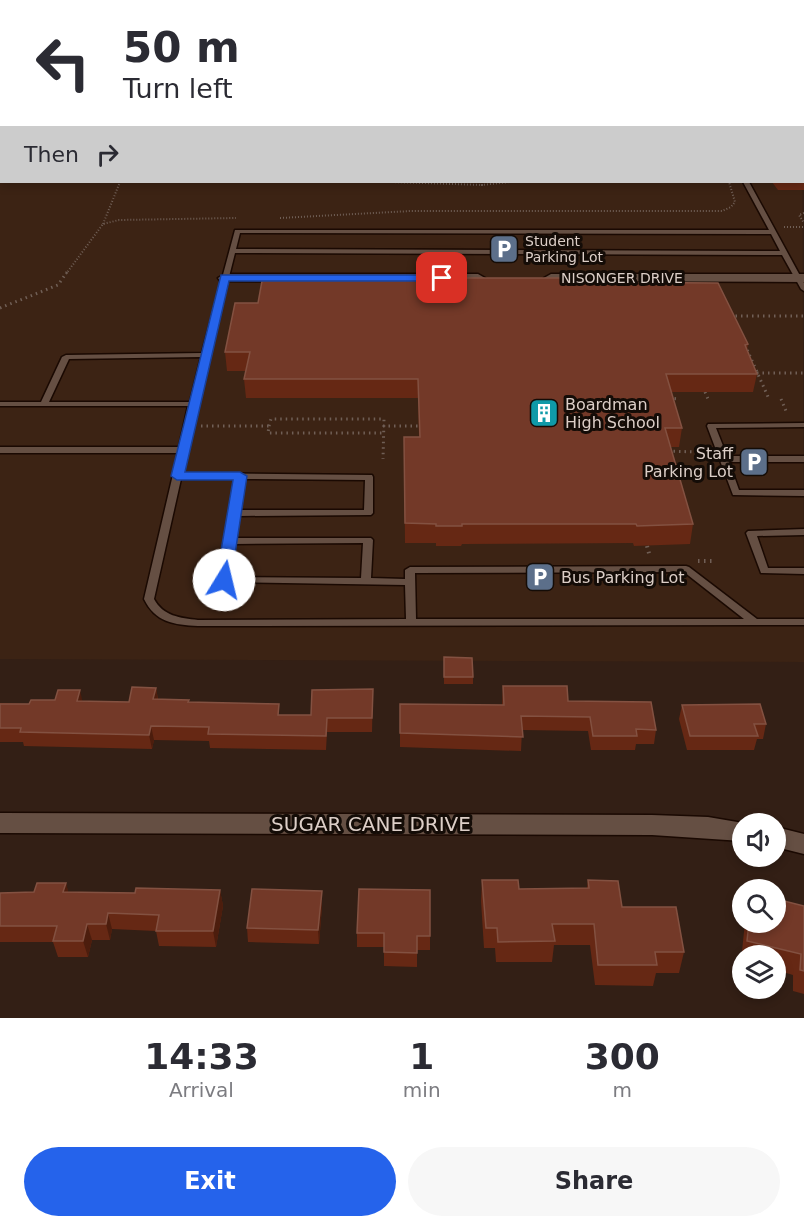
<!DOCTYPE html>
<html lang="en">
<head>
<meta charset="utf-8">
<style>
	:root { --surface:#fff; --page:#f7f7f7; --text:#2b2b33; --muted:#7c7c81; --accent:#2563eb }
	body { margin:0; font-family:"DejaVu Sans",sans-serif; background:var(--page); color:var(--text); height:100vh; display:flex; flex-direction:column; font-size:22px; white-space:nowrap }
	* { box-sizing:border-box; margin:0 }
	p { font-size:20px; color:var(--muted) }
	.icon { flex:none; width:33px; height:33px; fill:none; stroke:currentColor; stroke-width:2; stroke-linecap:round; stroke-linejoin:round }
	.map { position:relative; height:1018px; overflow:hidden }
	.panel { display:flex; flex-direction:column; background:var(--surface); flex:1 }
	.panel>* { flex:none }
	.top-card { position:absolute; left:0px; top:0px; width:804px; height:183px; box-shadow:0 3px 9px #0003; background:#fff; color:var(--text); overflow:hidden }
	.controls { position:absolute; left:732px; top:813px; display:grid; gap:12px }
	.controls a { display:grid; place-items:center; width:54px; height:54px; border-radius:50%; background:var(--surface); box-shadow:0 3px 9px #0003; font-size:30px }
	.pin { position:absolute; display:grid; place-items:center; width:51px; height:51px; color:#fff; margin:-26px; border-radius:12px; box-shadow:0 3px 9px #0006 }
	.me { position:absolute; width:66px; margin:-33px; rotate:9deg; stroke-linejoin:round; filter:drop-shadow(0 0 4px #0008) }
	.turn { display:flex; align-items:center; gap:21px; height:126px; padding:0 24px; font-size:27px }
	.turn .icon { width:78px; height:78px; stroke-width:2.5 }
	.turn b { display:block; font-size:42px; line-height:51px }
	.then { display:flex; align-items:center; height:57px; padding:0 24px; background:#0003; gap:12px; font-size:22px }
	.eta { display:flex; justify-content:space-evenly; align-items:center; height:102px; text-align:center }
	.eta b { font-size:36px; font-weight:800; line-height:42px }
	.button { display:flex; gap:12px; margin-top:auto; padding:12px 24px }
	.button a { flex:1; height:69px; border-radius:36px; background:var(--accent); color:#fff; font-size:24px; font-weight:800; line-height:69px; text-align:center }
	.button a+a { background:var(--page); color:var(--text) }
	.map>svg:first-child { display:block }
</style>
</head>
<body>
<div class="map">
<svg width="804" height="1018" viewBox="0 0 804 1018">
	<rect width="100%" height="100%" fill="#331f15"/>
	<!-- built -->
	<path fill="#3c2314" d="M802,16L804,662L0,659V144L2,182H802Z"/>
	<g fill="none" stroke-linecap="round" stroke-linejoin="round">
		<!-- service casing -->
		<g stroke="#1a0902" stroke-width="3">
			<g id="service">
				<rect x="0" y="17" width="2" height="2"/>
				<path d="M743,182H749L804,283V291L801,289L782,255L235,253L197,404L182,473L372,475L373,477V513L371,515L239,516L236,538H371L373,540L371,578L405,579V570L410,567L686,566L689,567L757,619H804V625L198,626C174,625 155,622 144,599L178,453H0V447H179L188,406H0V402H41L62,357L66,355L202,353L235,230H769ZM240,233L771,234L780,251L236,249ZM201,357L190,402H49L69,359ZM181,479H235L219,580L221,582L405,585L406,619L198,620C180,618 163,616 154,599ZM244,479L365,480L364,510H240ZM363,543L361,578L229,577L235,544ZM684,572L744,619H416L415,573Z"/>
				<path d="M804,423V427L716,428L727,456H804V462H729L739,490H804V496L733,495L707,426L708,424Z"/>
				<path d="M804,529V535L757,536L768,568H804V574L761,573L746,533L748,531Z"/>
			</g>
		</g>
		<!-- minor casing -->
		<g stroke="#1a0902" stroke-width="3">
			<g id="minor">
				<path d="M225,274H478L485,278L478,282L220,281L218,278Z"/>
				<path d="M551,274H804V282L546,281L544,278Z"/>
				<path d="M0,813L652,815L708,817L749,824H742V841L652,835L0,833Z"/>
				<path d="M776,827L804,834V854L776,847Z"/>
			</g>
		</g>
		<!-- tertiary casing -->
		<g stroke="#1a0902" stroke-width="3">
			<path id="tertiary" d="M0,4H2L0,11Z"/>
		</g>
		<!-- path-far2 -->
		<g stroke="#705f56" stroke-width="2" stroke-dasharray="1 2" stroke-linecap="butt">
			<path d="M392,182L483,185"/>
			<path d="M481,185L510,182"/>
			<path d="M804,213L799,215L804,223"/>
			<path d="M280,218L411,211H722L731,207L735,202L729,182"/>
			<path d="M103,224L120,182"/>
			<path d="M784,227H804"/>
			<path d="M66,274L103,224L119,220L236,218"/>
		</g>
		<!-- path-far1 -->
		<g stroke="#705f56" stroke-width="3" stroke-dasharray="1.5 4" stroke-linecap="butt">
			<path d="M0,308L58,285L67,272"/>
			<path d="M730,316H804"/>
			<path d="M745,345L769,399"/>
			<path d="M757,373H804"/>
			<path d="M705,392L708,399"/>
			<path d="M669,398L680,399"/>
			<path d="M781,399L786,411"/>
			<path d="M201,426H269L268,433H384"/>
			<path d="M269,426L271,419H384L383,459"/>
			<path d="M383,426H419"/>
			<path d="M668,451L696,452"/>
		</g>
		<!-- path -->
		<g stroke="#705f56" stroke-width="4" stroke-dasharray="1.5 4.5" stroke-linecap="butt">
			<path d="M647,546L650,557"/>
			<path d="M698,561H716"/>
		</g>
		<!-- service -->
		<use href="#service" fill="#654f43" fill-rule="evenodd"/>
		<!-- minor -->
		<use href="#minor" fill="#654f43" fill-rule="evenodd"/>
		<!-- tertiary -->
		<use href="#tertiary" fill="#654f43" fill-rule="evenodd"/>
	</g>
	<!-- wall -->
	<g fill="#662814">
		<path d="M45,0H80L79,2H45Z"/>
		<path d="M144,0H204L203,2H144Z"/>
		<path d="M252,0H298L297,2H253Z"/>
		<rect x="339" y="0" width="31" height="2"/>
		<rect x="408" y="0" width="35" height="2"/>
		<rect x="484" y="0" width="46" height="2"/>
		<path d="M615,0H721V2H616Z"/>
		<path d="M756,0H804V7H802V2H757Z"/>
		<path d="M802,157L804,159V190H778L772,182H802Z"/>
		<path d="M453,278L575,282L748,344L747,350L757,374L753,392H671L682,428L679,447H670L693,524L690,544L634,546L633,543L462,544L461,546H436V543H405L404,437H419L418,398H246L244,379L246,371H227L225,352L258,303L453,281Z"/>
		<path d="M444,657L473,677V684H444Z"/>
		<path d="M503,686L568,701L656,730L654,744H636L635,750H591L588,731L522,730L521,751L400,747V704L502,705Z"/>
		<path d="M156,688L158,699L189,700V702L280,715H311L373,689L372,732H327L326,750L210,748L209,741L154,740L152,749L24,746L23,742H0V703L29,704L83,701L129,702Z"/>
		<path d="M682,705L766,724L763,739H757L754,750H687L679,719Z"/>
		<path d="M482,880L519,889L587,888L588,880L622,907L684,952L679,973H656L653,986L595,985L590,945H554L552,962H496L495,948H484L481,901Z"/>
		<path d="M66,883L68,892L135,893L220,890L223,906L216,947L159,946L156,931L112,929L110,940H92L88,957H58L53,942H0V893L34,892Z"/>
		<path d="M359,889L430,936V950H417V967L384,966V947H357V933Z"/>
		<path d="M322,891V906L319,944L248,942L247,928Z"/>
		<path d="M804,906V994L793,991V975L776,970V956H742V962L741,961L745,922H776Z"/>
	</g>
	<!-- shaded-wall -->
	<g fill="#4c1d0d">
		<path d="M156,688L158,702L153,699Z"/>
		<path d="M80,690L83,704L77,701Z"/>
		<path d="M151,726L154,740L152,749L149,735Z"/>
		<path d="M66,883L70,899L63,892Z"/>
		<path d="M220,890L223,906L216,947L213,931Z"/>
		<path d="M322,891V906L319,944L318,930Z"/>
		<path d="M108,913L112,929L110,940L106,924Z"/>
		<path d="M87,924L92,940L88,957L83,941Z"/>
	</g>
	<!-- building -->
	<g fill="#733928" stroke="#835141" stroke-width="1.5">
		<rect x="689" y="0" width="32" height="1"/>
		<path d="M802,157L804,159V176H802Z"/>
		<path d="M453,278H574L575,282L718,283L748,344L745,345L757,374H666L682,428H665L693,524L637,526L636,524H462V526H436V524L405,523L404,437H420L418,379H244L250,352H225L235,303H258L262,281H454Z"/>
		<path d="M444,657L472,658L473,677H444Z"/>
		<path d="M503,686H567L568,701L651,702L656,730L636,729L637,736H593L590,717L521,716L523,737L400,733V704L504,705Z"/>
		<path d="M132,687L156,688L153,699L189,700L188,702L279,704L278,715H311L312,690L373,689L372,718H327L326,736L208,734L209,727L151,726L149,735L20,732L21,728H0V704H29L31,700H55L58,690H80L77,701L129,702Z"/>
		<path d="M760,704L766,724H754L758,736H690L682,705Z"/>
		<path d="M482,880H518L519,889L589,888L588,880L618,881L622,907H676L684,952H655L657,965H598L594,924H552L555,941L498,942L497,928H486Z"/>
		<path d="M37,883H66L63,892L135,893L136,888L220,890L213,931H156L159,915L108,913L106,924H87L83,941H53L57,926H0V893L34,892Z"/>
		<path d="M252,889L322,891L318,930L247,928Z"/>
		<path d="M359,889L430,890V936H417V953L384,952V933H357Z"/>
		<path d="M776,899L804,906V971L800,970L801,954L747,941L749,922H776Z"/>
	</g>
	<!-- route -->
	<path fill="#2563eb" stroke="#184099" stroke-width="1.5" d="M221,275H442L448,278L442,281H229L185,472H240L247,476L231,580L224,585L216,580L233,480H177L171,476Z"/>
	<!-- icons -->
	<defs>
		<g id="parking-square" transform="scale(1.5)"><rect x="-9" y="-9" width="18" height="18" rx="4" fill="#5c6f8a" stroke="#140c07"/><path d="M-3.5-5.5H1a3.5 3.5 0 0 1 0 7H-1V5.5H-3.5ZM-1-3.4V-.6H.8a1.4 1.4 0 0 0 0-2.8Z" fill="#fff"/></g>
		<g id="building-square" transform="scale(1.5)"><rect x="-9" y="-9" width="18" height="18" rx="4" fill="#0f9aa8" stroke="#140c07"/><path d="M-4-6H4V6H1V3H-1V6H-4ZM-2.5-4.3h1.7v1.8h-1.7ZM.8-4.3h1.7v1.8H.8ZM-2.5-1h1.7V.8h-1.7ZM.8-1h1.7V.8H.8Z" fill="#fff"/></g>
	</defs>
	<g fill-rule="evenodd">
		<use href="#parking-square" x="504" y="249"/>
		<use href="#building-square" x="544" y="413"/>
		<use href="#parking-square" x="754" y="462"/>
		<use href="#parking-square" x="540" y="577"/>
	</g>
	<g text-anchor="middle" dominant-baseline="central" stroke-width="6" stroke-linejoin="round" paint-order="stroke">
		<!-- far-poi labels -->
		<g font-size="14" fill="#dccec7" stroke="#140c07" text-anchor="start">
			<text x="525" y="241">Student<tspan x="525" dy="16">Parking Lot</tspan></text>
		</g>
		<!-- far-street labels -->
		<g font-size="14" fill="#dccec7" stroke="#140c07">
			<text x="622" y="278">NISONGER DRIVE</text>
		</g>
		<!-- poi labels -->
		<g font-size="16" fill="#dccec7" stroke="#140c07" text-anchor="start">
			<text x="565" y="404">Boardman<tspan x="565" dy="18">High School</tspan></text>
			<text x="733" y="453" text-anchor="end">Staff<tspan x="733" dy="18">Parking Lot</tspan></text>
			<text x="561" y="577">Bus Parking Lot</text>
		</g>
		<!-- near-street labels -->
		<g font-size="20" fill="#dccec7" stroke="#140c07">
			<text x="371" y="824">SUGAR CANE DRIVE</text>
		</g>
	</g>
</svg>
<div class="controls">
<a><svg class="icon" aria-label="sound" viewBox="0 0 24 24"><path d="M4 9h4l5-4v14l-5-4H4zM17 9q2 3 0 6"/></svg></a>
<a><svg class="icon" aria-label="search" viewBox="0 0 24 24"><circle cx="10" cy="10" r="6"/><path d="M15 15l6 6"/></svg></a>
<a><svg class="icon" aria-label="layers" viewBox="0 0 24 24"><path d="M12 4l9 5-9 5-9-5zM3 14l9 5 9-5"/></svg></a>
</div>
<div class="pin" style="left:442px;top:278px;background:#d93025"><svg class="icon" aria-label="arrive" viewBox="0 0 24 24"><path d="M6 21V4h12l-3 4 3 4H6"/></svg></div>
<svg class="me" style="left:224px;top:580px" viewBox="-20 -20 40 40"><circle r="19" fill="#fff"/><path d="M0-13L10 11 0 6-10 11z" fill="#2563eb"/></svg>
<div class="top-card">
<div class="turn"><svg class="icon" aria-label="left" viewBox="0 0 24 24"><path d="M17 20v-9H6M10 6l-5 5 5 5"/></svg><div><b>50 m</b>Turn left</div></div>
<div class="then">Then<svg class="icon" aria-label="right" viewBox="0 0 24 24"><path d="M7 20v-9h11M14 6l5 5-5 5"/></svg></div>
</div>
</div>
<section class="panel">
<div class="eta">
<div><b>14:33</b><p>Arrival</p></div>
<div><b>1</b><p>min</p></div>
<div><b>300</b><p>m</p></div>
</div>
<div class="button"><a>Exit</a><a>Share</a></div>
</section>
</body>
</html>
